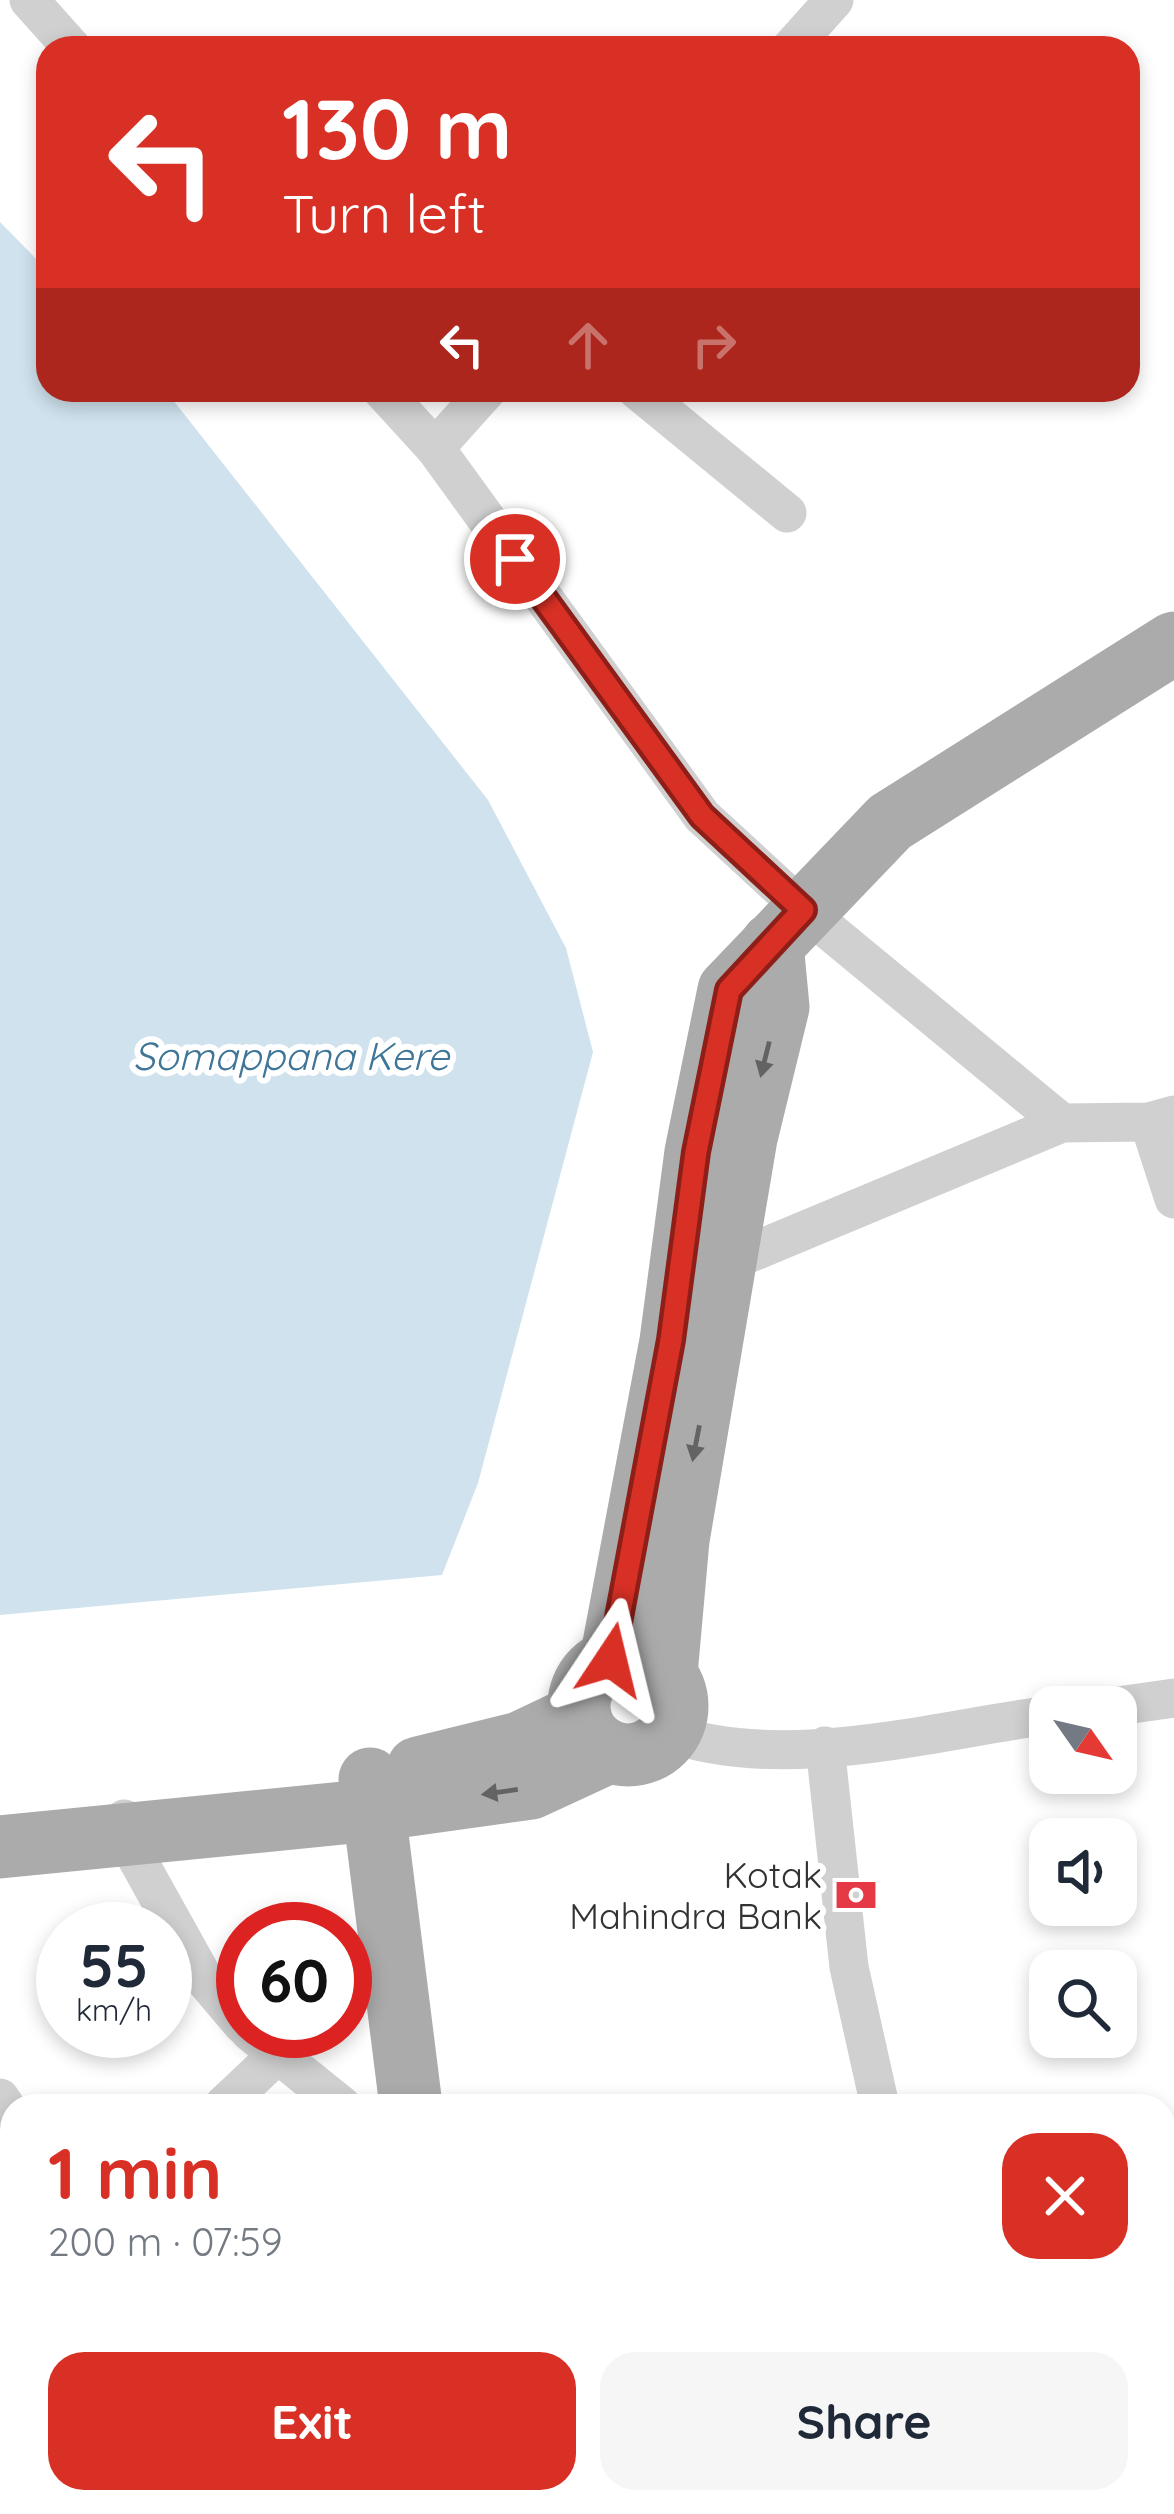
<!DOCTYPE html>
<html lang="en">
<head>
<meta charset="utf-8">
<style>
	:root { --surface:#fff; --page:#f6f6f7; --text:#1f2937; --muted:#747a83; --accent:#d93025 }
	body { margin:0; font-family:Quicksand,sans-serif; background:var(--page); color:var(--text); height:100vh; display:flex; flex-direction:column; font-size:45px; white-space:nowrap }
	* { box-sizing:border-box; margin:0 }
	p { font-size:39px; color:var(--muted) }
	.icon { flex:none; width:66px; height:66px; fill:none; stroke:currentColor; stroke-width:2; stroke-linecap:round; stroke-linejoin:round }
	.map { position:relative; flex:1; overflow:hidden }
	.side { position:absolute; left:0px; top:2094px; width:1176px; height:420px; display:flex; flex-direction:column; background:var(--surface); border-radius:36px 36px 0 0; box-shadow:0 6px 18px #0003 }
	.side>* { flex:none }
	.guide { position:absolute; left:36px; top:36px; width:1104px; height:366px; border-radius:36px; box-shadow:0 6px 18px #0003; background:#d93025; color:#fff; overflow:hidden }
	.needle { width:78px; rotate:124deg }
	.controls { position:absolute; left:1029px; top:1686px; display:grid; gap:24px }
	.controls a { display:grid; place-items:center; width:108px; height:108px; border-radius:24px; background:var(--surface); box-shadow:0 6px 18px #0003; font-size:60px }
	.speed { position:absolute; left:36px; top:1902px; display:flex; gap:24px; font-size:60px; font-weight:700; text-align:center }
	.speed>* { display:grid; place-content:center; width:156px; height:156px; border-radius:50%; background:var(--surface); box-shadow:0 6px 18px #0003; line-height:1 }
	.speed small { font-size:30px; font-weight:400 }
	.speed .limit { border:18px solid #d22; background:#fff; color:#111 }
	.pin { position:absolute; display:grid; place-items:center; width:102px; height:102px; color:#fff; margin:-51px; border:6px solid #fff; border-radius:50%; box-shadow:0 3px 12px #0007 }
	.me { position:absolute; width:132px; margin:-66px; rotate:10deg; stroke-linejoin:round; filter:drop-shadow(0 0 9px #0008) }
	.turn { display:flex; align-items:center; gap:42px; height:252px; padding:0 48px; font-size:54px }
	.turn .icon { width:156px; height:156px; stroke-width:2.5 }
	.turn b { display:block; font-size:84px; line-height:102px }
	.lanes { display:flex; align-items:center; height:114px; padding:0 48px; background:#0003; justify-content:center; gap:60px; direction:ltr }
	.lanes .off { opacity:.35 }
	.round { display:grid; place-items:center; flex:none; width:126px; height:126px; border-radius:36px; background:var(--page) }
	.overview { display:flex; align-items:center; justify-content:space-between; height:204px; padding:0 48px }
	h1 { font-size:72px; font-weight:700; line-height:90px; color:var(--accent) }
	.action { display:flex; gap:24px; margin-top:auto; padding:24px 48px }
	.action a { flex:1; height:138px; border-radius:36px; background:var(--accent); color:#fff; font-size:48px; font-weight:700; line-height:138px; text-align:center }
	.action a+a { background:var(--page); color:var(--text) }
	.map>svg:first-child { display:block }
</style>
</head>
<body>
<div class="map">
<svg width="1174" height="2514" viewBox="0 0 1174 2514">
	<rect width="100%" height="100%" fill="#fff"/>
	<!-- water -->
	<path fill="#cfe2ee" d="M0,222L48,271V390H163L173,400L488,800L566,948L593,1052L478,1483L442,1575L0,1615Z"/>
	<g fill="none" stroke-linecap="round" stroke-linejoin="round">
		<!-- street -->
		<g stroke="#d0d0d0" stroke-width="39">
			<path d="M29,0L72,48"/>
			<path d="M791,48L834,0"/>
			<path d="M382,390L435,448L702,816L804,910L1062,1123"/>
			<path d="M637,390L787,513"/>
			<path d="M435,448L487,390"/>
			<path d="M1149,1122L1174,1199"/>
			<path d="M726,1263L1062,1123L1149,1122L1174,1115"/>
			<path d="M1111,1707L1174,1698"/>
			<path d="M669,1733C786,1773 930,1731 1050,1715"/>
			<path d="M825,1746L849,1967L880,2106"/>
			<path d="M124,1819L125,1837L204,1979L243,2025"/>
			<path d="M249,2031L342,2106"/>
			<path d="M0,2098L12,2116"/>
			<path d="M223,2106L275,2057"/>
			<path d="M0,2315L12,2304"/>
		</g>
		<!-- primary -->
		<g stroke="#ababab" stroke-width="63">
			<circle cx="628" cy="1706" r="49"/>
			<path d="M611,1660L671,1341L696,1152L729,990L890,822L1174,643"/>
			<path d="M666,1674L678,1540L746,1138L778,1007L772,944"/>
			<path d="M418,1768L520,1743L579,1715"/>
			<path d="M370,1779L411,2106"/>
			<path d="M0,1847L373,1810L531,1788L609,1752"/>
			<path d="M1164,2458L1174,2450"/>
			<path d="M609,2502L616,2514"/>
			<path d="M1091,2514L1107,2502"/>
		</g>
	</g>
	<!-- one-way arrows -->
	<defs><path id="oneway-solid" d="M-6-.8H1V-3.2L6.5 0L1 3.2V.8H-6Z" transform="scale(3)"/></defs>
	<g fill="#636363">
		<use href="#oneway-solid" transform="translate(765 1059) rotate(104)"/>
		<use href="#oneway-solid" transform="translate(696 1443) rotate(101)"/>
		<use href="#oneway-solid" transform="translate(500 1792) rotate(172)"/>
	</g>
	<g fill="none" stroke-linecap="round" stroke-linejoin="round">
		<!-- route casing -->
		<g stroke="#8d1f18" stroke-width="30">
			<path id="route" d="M515,559L702,816L803,910L729,990L696,1152L671,1340L611,1660"/>
		</g>
		<!-- route -->
		<use href="#route" stroke="#d93025" stroke-width="21"/>
	</g>
	<!-- icons -->
	<defs>
		<g id="bank-bare" transform="scale(3.24)"><path d="M-6-4H6V4H-6ZM0-2.3a2.3 2.3 0 1 0 0 4.6a2.3 2.3 0 1 0 0-4.6Z" fill="#e63946" stroke="#fff" stroke-width="2.5" paint-order="stroke"/></g>
	</defs>
	<g fill-rule="evenodd">
		<use href="#bank-bare" x="856" y="1895"/>
	</g>
	<g text-anchor="middle" dominant-baseline="central" stroke-width="12" stroke-linejoin="round" paint-order="stroke">
		<!-- poi labels -->
		<g font-size="36" fill="#333" stroke="#fff" text-anchor="end">
			<text x="822" y="1874">Kotak<tspan x="822" dy="41">Mahindra Bank</tspan></text>
		</g>
		<!-- water labels -->
		<g font-size="39" font-style="italic" fill="#3f7597" stroke="#fff">
			<text x="291" y="1055">Somappana Kere</text>
		</g>
	</g>
</svg>
<div class="controls">
<a><svg class="needle" viewBox="-14 -14 28 28"><path d="M0-13l5 13h-10z" fill="#e53935"/><path d="M0 13l5-13h-10z" fill="#747a83"/></svg></a>
<a><svg class="icon" aria-label="sound" viewBox="0 0 24 24"><path d="M4 9h4l5-4v14l-5-4H4zM17 9q2 3 0 6"/></svg></a>
<a><svg class="icon" aria-label="search" viewBox="0 0 24 24"><circle cx="10" cy="10" r="6"/><path d="M15 15l6 6"/></svg></a>
</div>
<div class="speed"><div>55<small>km/h</small></div><div class="limit">60</div></div>
<div class="pin" style="left:515px;top:559px;background:#d93025"><svg class="icon" aria-label="arrive" viewBox="0 0 24 24"><path d="M6 21V4h12l-3 4 3 4H6"/></svg></div>
<svg class="me" style="left:611px;top:1660px" viewBox="-20 -20 40 40"><path d="M0-17L14 15 0 8-14 15z" fill="#d93025" stroke="#fff" stroke-width="4"/></svg>
<div class="guide">
<div class="turn"><svg class="icon" aria-label="left" viewBox="0 0 24 24"><path d="M17 20v-9H6M10 6l-5 5 5 5"/></svg><div><b>130 m</b>Turn left</div></div>
<div class="lanes"><svg class="icon" aria-label="left" viewBox="0 0 24 24"><path d="M17 20v-9H6M10 6l-5 5 5 5"/></svg><svg class="icon off" aria-label="ahead" viewBox="0 0 24 24"><path d="M12 20V5M6 11l6-6 6 6"/></svg><svg class="icon off" aria-label="right" viewBox="0 0 24 24"><path d="M7 20v-9h11M14 6l5 5-5 5"/></svg></div>
</div>
<section class="side">
<div class="overview"><div><h1>1 min</h1><p>200 m · 07:59</p></div><a class="round" style="background:#d93025;color:#fff"><svg class="icon" aria-label="close" viewBox="0 0 24 24"><path d="M6 6l12 12M18 6L6 18"/></svg></a></div>
<div class="action"><a>Exit</a><a>Share</a></div>
</section>
</div>
</body>
</html>
